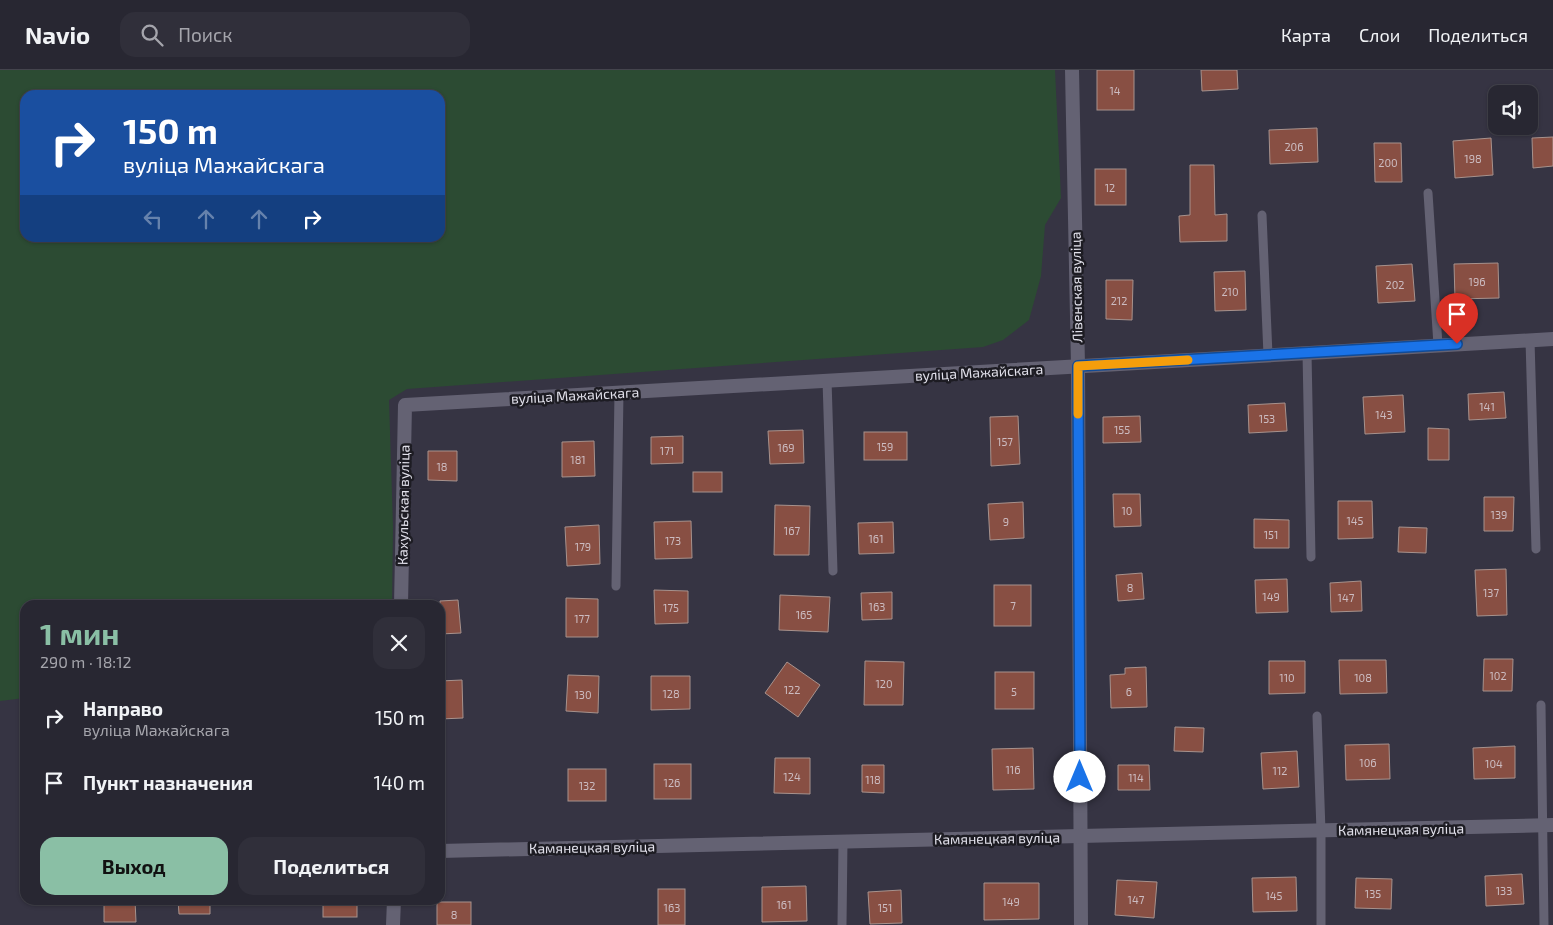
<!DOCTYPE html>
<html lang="ru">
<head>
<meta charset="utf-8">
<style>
	:root { --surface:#282732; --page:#302f3a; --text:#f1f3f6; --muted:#a5a5ac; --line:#44444d; --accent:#8abfa5 }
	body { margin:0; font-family:"Exo 2",sans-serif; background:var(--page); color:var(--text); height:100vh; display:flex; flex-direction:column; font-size:19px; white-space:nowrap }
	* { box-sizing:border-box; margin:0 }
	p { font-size:16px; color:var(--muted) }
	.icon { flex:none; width:28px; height:28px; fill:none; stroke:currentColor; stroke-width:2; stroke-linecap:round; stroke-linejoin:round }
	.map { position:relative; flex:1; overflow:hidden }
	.details { position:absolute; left:20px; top:530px; width:425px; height:305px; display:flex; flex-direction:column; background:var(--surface); border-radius:15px; box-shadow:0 1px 4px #0004,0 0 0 1px var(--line) }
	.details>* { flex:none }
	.banner { position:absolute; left:20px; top:20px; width:425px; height:152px; border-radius:15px; box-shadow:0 1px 4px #0004,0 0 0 1px var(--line); background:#1a4fa0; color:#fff; overflow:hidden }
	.controls { position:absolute; left:1488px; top:15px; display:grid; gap:10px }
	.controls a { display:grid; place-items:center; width:50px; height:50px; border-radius:10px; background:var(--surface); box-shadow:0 1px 4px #0004,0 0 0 1px var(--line); font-size:25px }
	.pin { position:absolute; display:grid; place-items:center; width:42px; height:42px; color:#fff; margin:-51px -21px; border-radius:50% 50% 50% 0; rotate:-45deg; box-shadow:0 0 5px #0007 }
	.pin .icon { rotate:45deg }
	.me { position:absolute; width:55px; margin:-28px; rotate:0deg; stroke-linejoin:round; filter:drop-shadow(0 0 4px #0008) }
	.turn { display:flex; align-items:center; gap:18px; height:105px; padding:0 20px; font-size:22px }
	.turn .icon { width:65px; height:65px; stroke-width:2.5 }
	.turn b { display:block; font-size:35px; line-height:42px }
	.lanes { display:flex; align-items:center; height:48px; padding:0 20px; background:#0003; justify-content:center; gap:25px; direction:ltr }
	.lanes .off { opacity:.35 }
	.round { display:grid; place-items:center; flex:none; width:52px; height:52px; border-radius:15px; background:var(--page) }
	.overview { display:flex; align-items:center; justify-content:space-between; height:85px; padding:0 20px }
	h1 { font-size:30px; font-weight:700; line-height:38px; color:var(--accent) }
	.cta { display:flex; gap:10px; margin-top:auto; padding:10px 20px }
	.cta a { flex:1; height:58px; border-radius:15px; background:var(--accent); color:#111; font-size:20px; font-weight:700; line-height:58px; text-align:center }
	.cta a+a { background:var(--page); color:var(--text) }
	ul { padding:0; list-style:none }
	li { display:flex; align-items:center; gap:15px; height:65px; padding:0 20px }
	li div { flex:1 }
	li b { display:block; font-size:19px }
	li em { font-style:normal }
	header { display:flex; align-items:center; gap:30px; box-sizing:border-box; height:70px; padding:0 25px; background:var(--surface); border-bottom:1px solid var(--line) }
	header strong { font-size:24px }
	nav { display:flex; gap:28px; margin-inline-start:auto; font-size:18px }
	.search { width:350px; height:45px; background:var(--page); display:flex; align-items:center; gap:12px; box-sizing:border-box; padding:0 18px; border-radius:15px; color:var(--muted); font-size:19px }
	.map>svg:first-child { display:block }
</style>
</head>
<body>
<header>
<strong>Navio</strong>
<div class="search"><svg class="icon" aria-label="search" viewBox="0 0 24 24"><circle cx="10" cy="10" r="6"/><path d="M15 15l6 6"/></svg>Поиск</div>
<nav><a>Карта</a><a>Слои</a><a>Поделиться</a></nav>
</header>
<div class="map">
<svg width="1553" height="855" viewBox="0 0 1553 855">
	<rect width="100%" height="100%" fill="#363443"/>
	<!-- green -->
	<path fill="#2c4b33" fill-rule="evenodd" d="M0,0H1055L1061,128L1045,155L1041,206L1029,250L1003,270L983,277L407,319L389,330L393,457L392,535H25V628L0,631ZM25,25H440V168H25Z"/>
	<!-- building -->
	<g fill="#884f43" stroke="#a7928d">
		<rect x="1097" y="0" width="37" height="40"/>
		<path d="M1201,0H1237L1238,19L1202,21Z"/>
		<path d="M1317,58L1318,92L1270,94L1269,60Z"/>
		<path d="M1553,67V96L1533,98L1532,68Z"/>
		<path d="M1491,68L1493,105L1455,108L1453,71Z"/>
		<path d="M1374,73H1401L1402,112H1375Z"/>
		<path d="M1190,95H1214L1215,145L1227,144V171L1180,172L1179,146L1190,145Z"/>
		<rect x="1095" y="99" width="31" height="36"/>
		<path d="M1498,193L1499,228L1455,229L1454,194Z"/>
		<path d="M1412,194L1415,231L1378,233L1376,196Z"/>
		<path d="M1245,201L1246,240L1215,241L1214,202Z"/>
		<path d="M1106,210H1133L1132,250L1106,249Z"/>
		<path d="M1504,322L1506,348L1469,350L1468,324Z"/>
		<path d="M1403,325L1405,362L1365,364L1363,327Z"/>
		<path d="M1285,333L1287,361L1249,363L1248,335Z"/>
		<path d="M1018,346L1020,394L991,396L990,347Z"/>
		<path d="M1140,346L1141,372L1103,373V347Z"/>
		<path d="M1428,358L1449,359V390H1428Z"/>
		<path d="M803,360L804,393L770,394L768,361Z"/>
		<rect x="864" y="362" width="43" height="28"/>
		<path d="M683,366V393L651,394V367Z"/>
		<path d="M594,371L595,406L562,407V372Z"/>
		<path d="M428,381H457V411L428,410Z"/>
		<rect x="693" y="402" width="29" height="20"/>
		<path d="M1113,424H1140L1141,456L1114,457Z"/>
		<path d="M1484,427H1514L1513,461H1484Z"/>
		<path d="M1338,431H1372L1373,468L1338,469Z"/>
		<path d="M1023,432L1024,468L990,470L988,434Z"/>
		<path d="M775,435L810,436L809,485H774Z"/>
		<path d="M1254,449L1289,450V478H1254Z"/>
		<path d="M691,451L692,488L655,489L654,452Z"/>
		<path d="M893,452L894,483L859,484L858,453Z"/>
		<path d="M599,455L600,494L567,496L565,457Z"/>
		<path d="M1399,457L1427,458L1426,483L1398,482Z"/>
		<path d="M1506,499L1507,545L1477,546L1475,500Z"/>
		<path d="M1142,503L1144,529L1118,531L1116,505Z"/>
		<path d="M1287,509L1288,542L1256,543L1255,510Z"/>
		<path d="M1361,511L1362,541L1331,542L1330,513Z"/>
		<rect x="994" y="515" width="37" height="41"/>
		<path d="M654,520L688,521V553L655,554Z"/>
		<path d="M892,522V549L862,550L861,523Z"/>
		<path d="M780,525L830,527L828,562L779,560Z"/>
		<path d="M566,528L598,529V567H566Z"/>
		<path d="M458,530L461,563L440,564V531Z"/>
		<path d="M1484,589H1513L1512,621H1483Z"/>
		<path d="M1339,590H1386L1387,623L1340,624Z"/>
		<path d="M865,591L904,592L903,635H864Z"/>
		<path d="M1269,591H1305V623L1269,624Z"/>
		<path d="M787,592L820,615L798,647L765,623Z"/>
		<path d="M1146,597L1147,637L1111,638L1110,605L1125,604V598Z"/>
		<rect x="995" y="602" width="39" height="37"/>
		<path d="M568,605L599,606L598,643L566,641Z"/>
		<path d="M651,606H690V639L651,640Z"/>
		<path d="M462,610L463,648L440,649V611Z"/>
		<path d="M1175,657L1204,658L1203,682L1174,681Z"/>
		<path d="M1389,674L1390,709L1346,710L1345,675Z"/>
		<path d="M1515,676V708L1474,709L1473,678Z"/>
		<path d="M1033,678L1034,719L993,720L992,679Z"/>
		<path d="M1297,681L1299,717L1263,719L1261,683Z"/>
		<path d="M775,688H810V724L774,723Z"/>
		<rect x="654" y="694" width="37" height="35"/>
		<path d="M862,695H884V723L862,722Z"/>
		<path d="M1118,695H1149L1150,720H1118Z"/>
		<rect x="568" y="699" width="38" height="32"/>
		<path d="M1522,804L1524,834L1486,836L1485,806Z"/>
		<path d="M1296,807L1297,841L1253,842L1252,808Z"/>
		<path d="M1356,808L1392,809L1391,839L1355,838Z"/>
		<path d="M1117,810L1157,812L1154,848L1115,845Z"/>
		<path d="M984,813H1039V849L984,850Z"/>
		<path d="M806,816L807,851L762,852V817Z"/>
		<rect x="658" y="819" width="27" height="36"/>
		<path d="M901,820L902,853L870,854L868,822Z"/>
		<path d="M104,830H135L136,852H104Z"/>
		<path d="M178,830H210V844H179Z"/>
		<rect x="323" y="830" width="34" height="17"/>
		<rect x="437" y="832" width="34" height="23"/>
	</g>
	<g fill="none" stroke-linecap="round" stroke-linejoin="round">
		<!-- service -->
		<g stroke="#646273" stroke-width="9">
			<path d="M1428,123L1438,275"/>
			<path d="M1262,145L1268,285"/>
			<path d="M1530,270L1536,479"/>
			<path d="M1307,283L1311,487"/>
			<path d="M827,310L833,501"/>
			<path d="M616,516L619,323"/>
			<path d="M1541,635L1544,855"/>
			<path d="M1317,646L1321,761V855"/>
			<path d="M842,855L843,771"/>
		</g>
		<!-- minor -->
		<g stroke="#646273" stroke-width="14">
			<path d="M1072,0L1078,296L1081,855"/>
			<path d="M401,535L405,335L1553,269"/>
			<path d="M440,781L1553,755"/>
			<path d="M393,855L394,830"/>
		</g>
	</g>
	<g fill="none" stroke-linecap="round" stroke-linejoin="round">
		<!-- route casing -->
		<g stroke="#114b97" stroke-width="12">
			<path id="route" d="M1080,707L1078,296L1457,274"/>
		</g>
		<!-- route -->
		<use href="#route" stroke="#1a73e8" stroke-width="9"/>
		<!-- slow -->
		<path stroke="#f59e0b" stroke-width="9" d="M1078,344V296L1188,290"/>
	</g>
	<g text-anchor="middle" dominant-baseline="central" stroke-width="5" stroke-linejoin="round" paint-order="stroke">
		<!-- number labels -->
		<g font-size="11" fill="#ccbcc1">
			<text x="1115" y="20">14</text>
			<text x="1294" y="76">206</text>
			<text x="1473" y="88">198</text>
			<text x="1388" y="92">200</text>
			<text x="1110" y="117">12</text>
			<text x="1477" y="211">196</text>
			<text x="1395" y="214">202</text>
			<text x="1230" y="221">210</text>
			<text x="1119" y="230">212</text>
			<text x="1487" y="336">141</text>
			<text x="1384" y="344">143</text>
			<text x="1267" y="348">153</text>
			<text x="1122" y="359">155</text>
			<text x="1005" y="371">157</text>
			<text x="885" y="376">159</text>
			<text x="786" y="377">169</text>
			<text x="667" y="380">171</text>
			<text x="578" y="389">181</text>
			<text x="442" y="396">18</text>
			<text x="1127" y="440">10</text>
			<text x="1499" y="444">139</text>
			<text x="1355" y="450">145</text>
			<text x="1006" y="451">9</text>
			<text x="792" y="460">167</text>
			<text x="1271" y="464">151</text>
			<text x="876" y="468">161</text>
			<text x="673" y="470">173</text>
			<text x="583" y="476">179</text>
			<text x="1130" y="517">8</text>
			<text x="1491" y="522">137</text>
			<text x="1271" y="526">149</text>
			<text x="1346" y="527">147</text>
			<text x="1013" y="535">7</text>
			<text x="877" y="536">163</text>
			<text x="671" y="537">175</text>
			<text x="804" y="544">165</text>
			<text x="582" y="548">177</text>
			<text x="1498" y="605">102</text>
			<text x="1287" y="607">110</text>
			<text x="1363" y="607">108</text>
			<text x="884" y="613">120</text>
			<text x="792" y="619">122</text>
			<text x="1014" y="621">5</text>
			<text x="1129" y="621">6</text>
			<text x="671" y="623">128</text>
			<text x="583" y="624">130</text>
			<text x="1368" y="692">106</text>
			<text x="1494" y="693">104</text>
			<text x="1013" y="699">116</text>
			<text x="1280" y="700">112</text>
			<text x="792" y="706">124</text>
			<text x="1136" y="707">114</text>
			<text x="873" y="709">118</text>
			<text x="672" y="712">126</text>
			<text x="587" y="715">132</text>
			<text x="1504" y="820">133</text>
			<text x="1373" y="823">135</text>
			<text x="1274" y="825">145</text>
			<text x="1136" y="829">147</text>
			<text x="1011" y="831">149</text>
			<text x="784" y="834">161</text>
			<text x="672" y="837">163</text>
			<text x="885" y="837">151</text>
			<text x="454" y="844">8</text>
		</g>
		<!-- street labels -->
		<g font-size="14" fill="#e2e1eb" stroke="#1d1c23">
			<text transform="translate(1076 217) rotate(-91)">Лівенская вуліца</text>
			<text transform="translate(979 302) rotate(-3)">вуліца Мажайскага</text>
			<text transform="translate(575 325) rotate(-3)">вуліца Мажайскага</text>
			<text transform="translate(403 435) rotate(-89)">Кахульская вуліца</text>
			<text transform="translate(1401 759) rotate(-1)">Камянецкая вуліца</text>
			<text transform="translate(997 768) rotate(-1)">Камянецкая вуліца</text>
			<text transform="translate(592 777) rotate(-1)">Камянецкая вуліца</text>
		</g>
	</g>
</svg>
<div class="controls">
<a><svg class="icon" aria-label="sound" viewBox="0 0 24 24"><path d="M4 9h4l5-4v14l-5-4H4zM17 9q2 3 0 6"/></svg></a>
</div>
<div class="pin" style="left:1457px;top:274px;background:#d93025"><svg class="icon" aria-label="arrive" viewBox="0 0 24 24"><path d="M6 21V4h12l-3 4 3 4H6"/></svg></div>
<svg class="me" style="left:1080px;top:707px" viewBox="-20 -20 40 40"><circle r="19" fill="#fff"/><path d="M0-13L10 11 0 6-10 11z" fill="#1a73e8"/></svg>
<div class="banner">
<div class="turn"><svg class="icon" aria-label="right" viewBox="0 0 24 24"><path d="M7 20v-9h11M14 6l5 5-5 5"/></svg><div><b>150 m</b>вуліца Мажайскага</div></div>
<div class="lanes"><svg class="icon off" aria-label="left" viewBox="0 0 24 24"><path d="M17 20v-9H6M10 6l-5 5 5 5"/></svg><svg class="icon off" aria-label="ahead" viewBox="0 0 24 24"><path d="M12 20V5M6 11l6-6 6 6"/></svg><svg class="icon off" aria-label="ahead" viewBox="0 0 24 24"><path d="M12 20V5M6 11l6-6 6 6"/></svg><svg class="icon" aria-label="right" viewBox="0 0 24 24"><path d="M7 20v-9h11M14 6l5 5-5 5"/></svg></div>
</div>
<section class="details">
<div class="overview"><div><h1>1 мин</h1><p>290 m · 18:12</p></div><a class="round"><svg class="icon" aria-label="close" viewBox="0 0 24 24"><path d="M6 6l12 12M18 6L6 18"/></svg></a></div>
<ul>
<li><svg class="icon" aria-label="right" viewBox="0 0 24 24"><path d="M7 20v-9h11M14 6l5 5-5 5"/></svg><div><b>Направо</b><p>вуліца Мажайскага</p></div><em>150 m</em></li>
<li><svg class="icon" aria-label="arrive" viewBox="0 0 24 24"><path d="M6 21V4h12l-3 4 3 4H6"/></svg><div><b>Пункт назначения</b></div><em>140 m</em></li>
</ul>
<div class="cta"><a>Выход</a><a>Поделиться</a></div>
</section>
</div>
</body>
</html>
